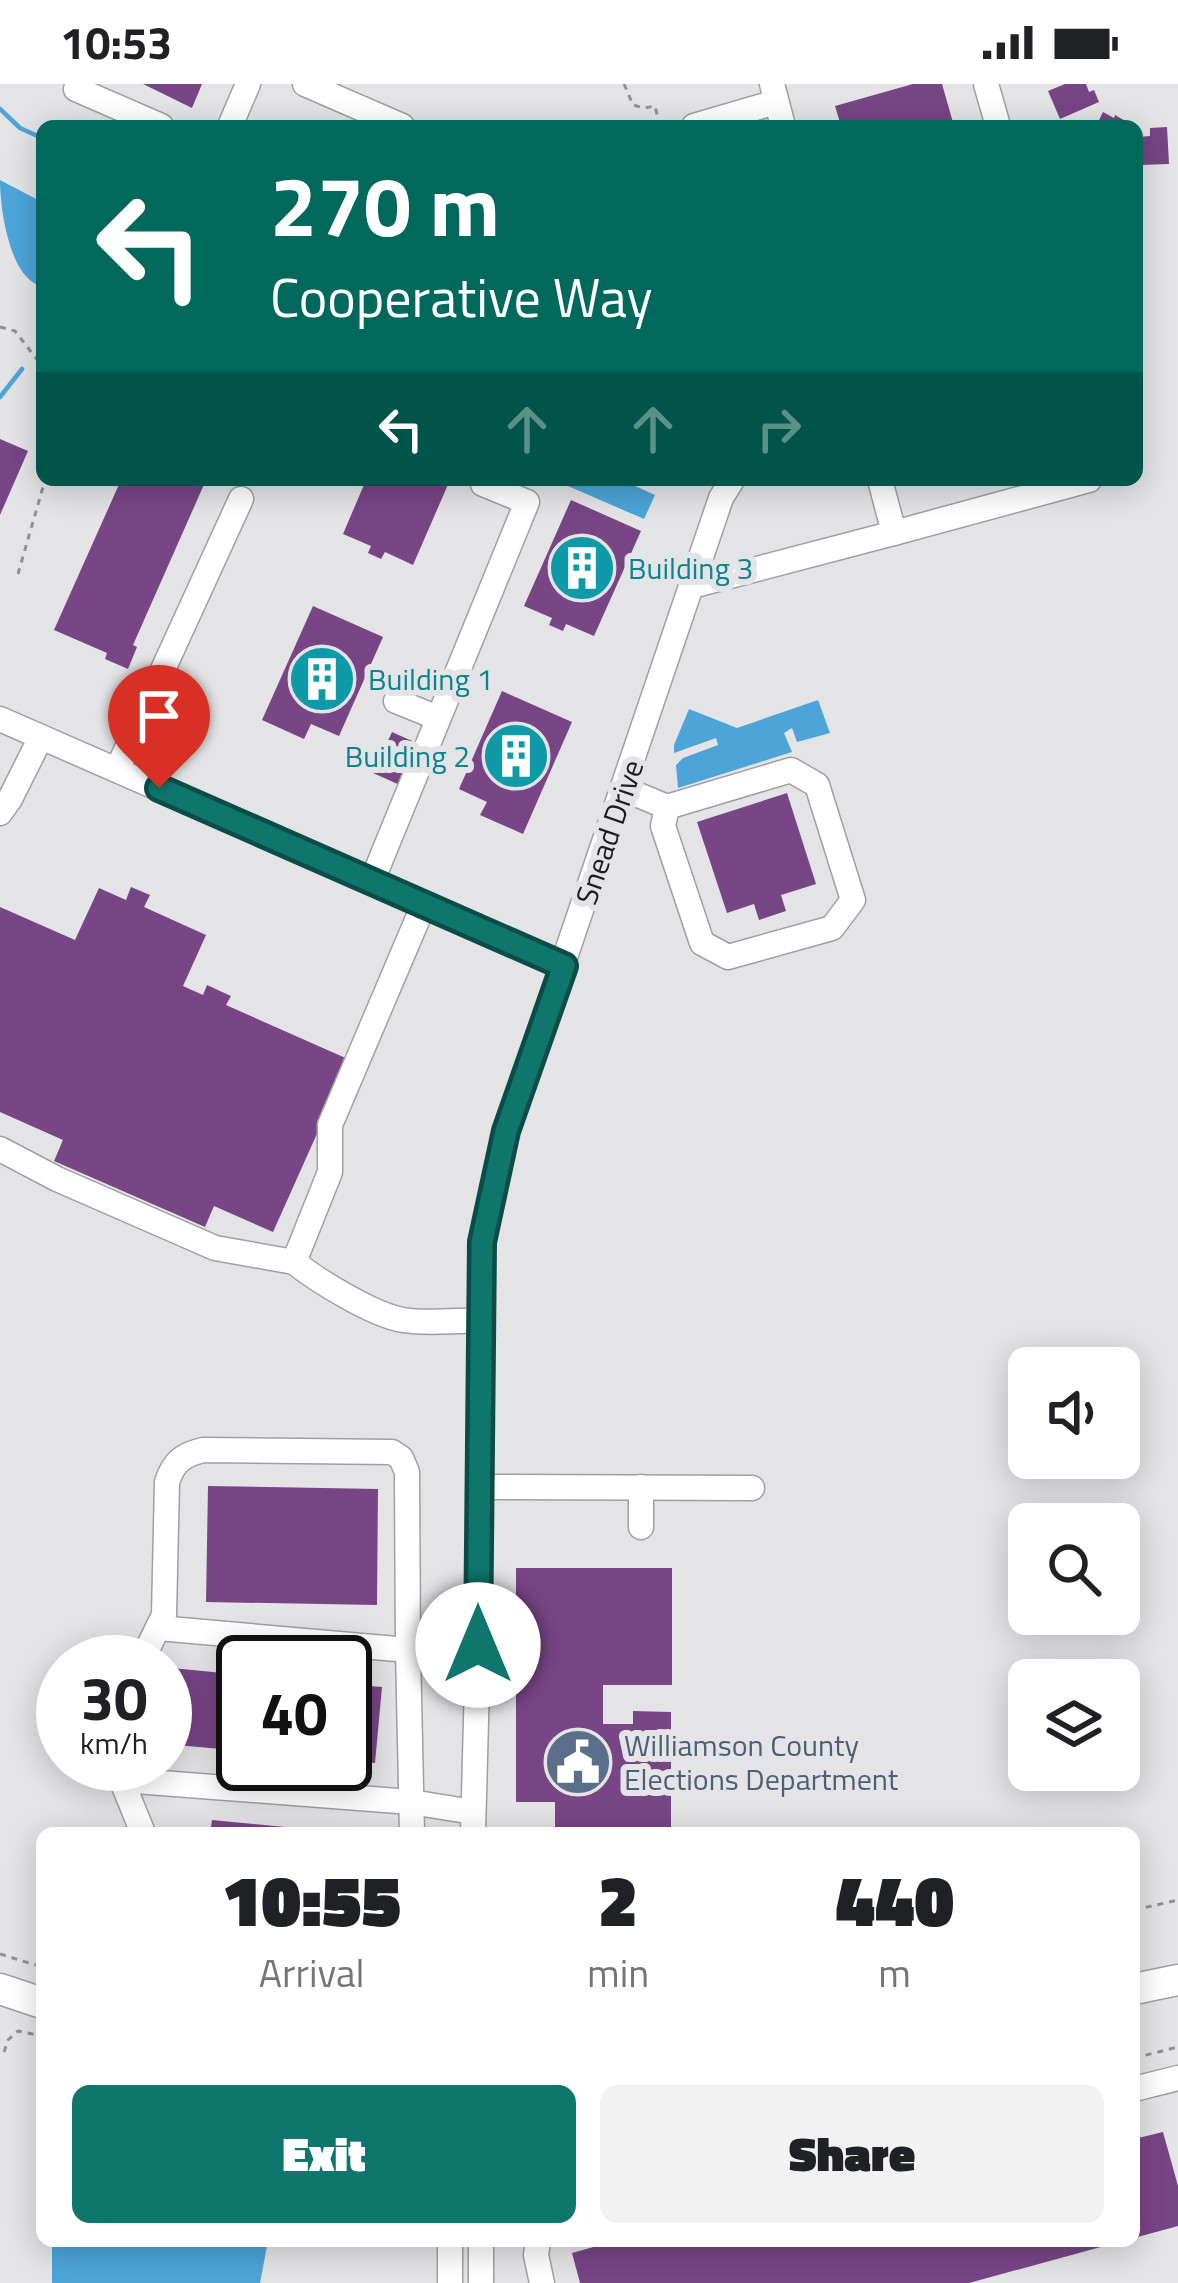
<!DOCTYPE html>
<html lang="en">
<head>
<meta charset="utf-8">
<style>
	:root { --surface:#fff; --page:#f2f2f2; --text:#202124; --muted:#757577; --accent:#0f766e }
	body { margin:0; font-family:"Titillium Web",sans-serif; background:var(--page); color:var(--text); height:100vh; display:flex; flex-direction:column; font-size:45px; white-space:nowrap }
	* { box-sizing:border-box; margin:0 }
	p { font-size:39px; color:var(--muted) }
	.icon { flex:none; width:66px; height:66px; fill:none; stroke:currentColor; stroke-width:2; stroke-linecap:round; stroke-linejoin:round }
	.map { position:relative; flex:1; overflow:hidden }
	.sheet { position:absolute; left:36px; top:1743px; width:1104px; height:420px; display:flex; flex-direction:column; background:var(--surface); border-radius:18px; box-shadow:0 6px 30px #0003 }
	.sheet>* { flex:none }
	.guide { position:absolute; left:36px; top:36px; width:1107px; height:366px; border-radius:18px; box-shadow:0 6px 30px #0003; background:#00695c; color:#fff; overflow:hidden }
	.tools { position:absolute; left:1008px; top:1263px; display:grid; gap:24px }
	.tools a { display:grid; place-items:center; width:132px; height:132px; border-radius:18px; background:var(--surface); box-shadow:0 6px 30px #0003; font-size:60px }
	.speed { position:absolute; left:36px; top:1551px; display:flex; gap:24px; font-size:60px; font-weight:700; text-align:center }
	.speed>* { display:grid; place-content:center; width:156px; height:156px; border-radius:50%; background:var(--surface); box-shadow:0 6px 30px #0003; line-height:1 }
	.speed small { font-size:30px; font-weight:400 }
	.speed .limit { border:6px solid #111; border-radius:18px; background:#fff; color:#111 }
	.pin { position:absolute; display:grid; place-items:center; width:102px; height:102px; color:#fff; margin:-123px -51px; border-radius:50% 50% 50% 0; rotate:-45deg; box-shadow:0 0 12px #0007 }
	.pin .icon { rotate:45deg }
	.me { position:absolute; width:132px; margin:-66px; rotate:0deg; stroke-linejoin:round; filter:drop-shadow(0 0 9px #0008) }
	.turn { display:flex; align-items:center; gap:42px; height:252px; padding:0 36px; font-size:54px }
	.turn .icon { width:156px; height:156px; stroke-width:2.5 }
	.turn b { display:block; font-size:84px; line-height:102px }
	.lanes { display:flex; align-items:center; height:114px; padding:0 36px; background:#0003; justify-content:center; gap:60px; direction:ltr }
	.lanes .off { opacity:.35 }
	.eta { display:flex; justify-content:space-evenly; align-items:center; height:204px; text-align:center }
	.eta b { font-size:72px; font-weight:800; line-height:84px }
	.cta { display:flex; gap:24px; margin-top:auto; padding:24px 36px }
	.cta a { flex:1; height:138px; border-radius:18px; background:var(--accent); color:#fff; font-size:48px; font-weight:800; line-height:138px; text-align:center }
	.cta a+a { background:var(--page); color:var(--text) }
	.status { display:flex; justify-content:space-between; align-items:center; height:84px; padding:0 60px; background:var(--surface); direction:ltr }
	.status svg { height:33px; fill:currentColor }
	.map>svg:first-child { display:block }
</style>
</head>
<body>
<div class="status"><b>10:53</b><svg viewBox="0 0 49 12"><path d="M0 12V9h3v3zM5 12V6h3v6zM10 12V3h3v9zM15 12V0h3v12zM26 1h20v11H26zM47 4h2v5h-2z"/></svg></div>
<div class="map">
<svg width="1178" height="2199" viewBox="0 0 1178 2199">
	<rect width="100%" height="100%" fill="#e4e4e7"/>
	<!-- water -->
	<g fill="#4ca4d9">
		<path d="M0,96L42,118V198L36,200C9,187 0,125 0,96Z"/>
		<path d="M554,396H622L655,411L644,435Z"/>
		<path d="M818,616L830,649L797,658L792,644L784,649L792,668L678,704L676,681L683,674L718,661L716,654L674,669V661L689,625L737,644Z"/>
		<path d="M52,2157H268L260,2199H52Z"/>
	</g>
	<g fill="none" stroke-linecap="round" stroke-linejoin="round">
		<!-- stream -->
		<g stroke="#4ca4d9" stroke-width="4.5">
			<path d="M0,25L20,44L42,54"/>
			<path d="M0,313L22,285"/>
		</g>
	</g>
	<!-- building -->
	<g fill="#784585">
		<path d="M143,0H202L192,24Z"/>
		<path d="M913,0H942L954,42H841L835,22Z"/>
		<path d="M1065,0H1086L1089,8L1094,6L1099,18L1060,35L1048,7Z"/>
		<path d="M1103,28L1114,34L1115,31L1134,42H1096Z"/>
		<path d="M1167,43L1169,80L1140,81L1138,53L1150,52V44Z"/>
		<path d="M0,355L28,367L0,431Z"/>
		<path d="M121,396H206L133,561L137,563L128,585L105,575L107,569L54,546Z"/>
		<path d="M366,396H450L413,481L385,468L381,475L368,469L371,462L343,450Z"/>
		<path d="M571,416L641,447L594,552L566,540L563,547L549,541L552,534L524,522Z"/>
		<path d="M313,522L383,553L339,652L311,640L304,655L262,636Z"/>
		<path d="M502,607L572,638L523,750L480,731L487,718L459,705Z"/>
		<path d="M392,648L421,661L402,702L373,689Z"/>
		<path d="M787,709L816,800L781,811L786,827L759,836L754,820L727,829L697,738Z"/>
		<path d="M131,803L150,811L144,823L206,851L183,902L203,911L207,901L231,912L226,921L350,976L273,1148L214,1122L205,1143L54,1077L63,1056L0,1028V823L75,856L99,804L126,816Z"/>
		<path d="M208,1402L378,1405L377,1521L206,1518Z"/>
		<path d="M516,1484H672V1601H603V1640H633V1627L671,1628V1749H555V1718H516Z"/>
		<path d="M172,1584L243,1591V1667L165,1660Z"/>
		<path d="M345,1600L382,1603L375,1679L345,1676Z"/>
		<path d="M212,1736L316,1746V1749H210Z"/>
		<path d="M1163,2048L1178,2102V2142L1134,2154V2055Z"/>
		<path d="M615,2157H1119V2158L969,2199H580L572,2169Z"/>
	</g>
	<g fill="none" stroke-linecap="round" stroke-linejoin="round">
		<!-- minor casing -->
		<g stroke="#a0a0a4" stroke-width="27">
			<g id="minor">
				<path d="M78,0L76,5L161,42"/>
				<path d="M305,0L402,42"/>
				<path d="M772,0L783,42"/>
				<path d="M986,0L998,42"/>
				<path d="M230,42L248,0"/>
				<path d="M694,42L776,18"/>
				<path d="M894,449L1089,396"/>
				<path d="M692,502L894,449L880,396"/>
				<path d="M396,617L438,634"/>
				<path d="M0,635L564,882"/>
				<path d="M117,686L241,415"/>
				<path d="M624,705L667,723L663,742L702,859L728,873L832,844L853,816L817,701L791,686L667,723"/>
				<path d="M0,729L10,715L41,653"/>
				<path d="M372,797L527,418L483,400"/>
				<path d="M424,820L330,1041V1088L294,1178C318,1197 373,1231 403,1236C428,1240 455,1236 480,1237"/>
				<path d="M0,1065L57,1095L215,1164L294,1178"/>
				<path d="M479,1403L752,1404"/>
				<path d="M641,1443V1403"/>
				<path d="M158,1544L408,1566L412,1749"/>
				<path d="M141,1578L164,1531L167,1398C174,1377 183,1371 203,1366L392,1368L401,1374L407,1388L408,1566L478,1561"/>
				<path d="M115,1680L143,1749"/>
				<path d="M122,1696L411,1718L473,1728"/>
				<path d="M473,1749L478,1561L482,1158L506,1047L721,414L732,396"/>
				<path d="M1134,2005L1178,1994"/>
				<path d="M481,2157V2199"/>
				<path d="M538,2157L536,2171L542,2199"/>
				<path d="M450,2199V2157"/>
			</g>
		</g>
		<!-- major casing -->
		<g stroke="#a0a0a4" stroke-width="33">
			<g id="major">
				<path d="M0,1905L42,1919"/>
				<path d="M1134,1905L1178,1896"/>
			</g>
		</g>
		<!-- path -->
		<g stroke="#919194" stroke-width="3" stroke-dasharray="6 6" stroke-linecap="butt">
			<path d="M624,0L633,21L644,24L655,22L660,42"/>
			<path d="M0,243L15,247L42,282"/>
			<path d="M18,490L45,396"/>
			<path d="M1134,1826L1178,1816"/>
			<path d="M0,1870L42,1883"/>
			<path d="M4,1968L8,1956L18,1947L42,1952"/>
			<path d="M1134,1974L1178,1963"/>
		</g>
		<!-- minor -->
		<use href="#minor" stroke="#fff" stroke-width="24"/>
		<!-- major -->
		<use href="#major" stroke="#fff" stroke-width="30"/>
	</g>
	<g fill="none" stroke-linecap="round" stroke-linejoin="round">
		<!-- route casing -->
		<g stroke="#0a4d48" stroke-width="30">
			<path id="route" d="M159,704L564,882L506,1047L482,1158L478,1561"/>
		</g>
		<!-- route -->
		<use href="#route" stroke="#0f766e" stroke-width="21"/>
	</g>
	<!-- icons -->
	<defs>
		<g id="building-disc" transform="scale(3.45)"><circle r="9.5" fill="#0f9aa8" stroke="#e4e4e7"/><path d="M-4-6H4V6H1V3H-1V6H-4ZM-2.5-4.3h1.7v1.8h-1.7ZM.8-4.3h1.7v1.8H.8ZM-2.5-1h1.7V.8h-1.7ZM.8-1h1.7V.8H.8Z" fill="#fff"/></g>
		<g id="civic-disc" transform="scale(3.45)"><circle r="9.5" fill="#5c6f8a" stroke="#e4e4e7"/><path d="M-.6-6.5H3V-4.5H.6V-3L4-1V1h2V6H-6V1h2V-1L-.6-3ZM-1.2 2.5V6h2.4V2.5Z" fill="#fff"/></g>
	</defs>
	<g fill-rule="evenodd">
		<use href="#building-disc" x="582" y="484"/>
		<use href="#building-disc" x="322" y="595"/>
		<use href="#building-disc" x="516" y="672"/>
		<use href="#civic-disc" x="578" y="1678"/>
	</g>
	<g text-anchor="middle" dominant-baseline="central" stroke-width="12" stroke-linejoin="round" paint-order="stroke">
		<!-- culture labels -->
		<g font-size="30" fill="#0d838f" stroke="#e4e4e7" text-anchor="start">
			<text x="628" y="484">Building 3</text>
			<text x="368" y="595">Building 1</text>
			<text x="470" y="672" text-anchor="end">Building 2</text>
		</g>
		<!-- street labels -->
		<g font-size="30" fill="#1c1c1e" stroke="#e4e4e7">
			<text transform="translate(609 748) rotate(-71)">Snead Drive</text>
		</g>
		<!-- service labels -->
		<g font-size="30" fill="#4e5e75" stroke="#e4e4e7" text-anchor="start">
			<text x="624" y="1661">Williamson County<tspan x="624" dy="34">Elections Department</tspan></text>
		</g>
	</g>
</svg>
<div class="tools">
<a><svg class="icon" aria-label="sound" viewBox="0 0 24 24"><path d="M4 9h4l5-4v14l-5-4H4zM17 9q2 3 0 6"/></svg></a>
<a><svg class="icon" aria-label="search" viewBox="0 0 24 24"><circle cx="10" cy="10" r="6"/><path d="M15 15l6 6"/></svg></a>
<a><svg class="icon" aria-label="layers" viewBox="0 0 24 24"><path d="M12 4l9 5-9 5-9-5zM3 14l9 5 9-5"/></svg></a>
</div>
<div class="speed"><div>30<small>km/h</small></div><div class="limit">40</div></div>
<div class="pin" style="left:159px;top:704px;background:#d93025"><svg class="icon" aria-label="arrive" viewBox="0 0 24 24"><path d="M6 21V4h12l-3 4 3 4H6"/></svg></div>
<svg class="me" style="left:478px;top:1561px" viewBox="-20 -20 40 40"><circle r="19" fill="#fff"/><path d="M0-13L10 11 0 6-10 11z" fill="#0f766e"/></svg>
<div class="guide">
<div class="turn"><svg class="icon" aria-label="left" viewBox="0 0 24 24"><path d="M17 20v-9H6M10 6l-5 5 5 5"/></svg><div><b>270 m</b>Cooperative Way</div></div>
<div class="lanes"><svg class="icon" aria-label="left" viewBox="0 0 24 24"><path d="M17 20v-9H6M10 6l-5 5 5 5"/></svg><svg class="icon off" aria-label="ahead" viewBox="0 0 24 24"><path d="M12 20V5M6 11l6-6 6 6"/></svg><svg class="icon off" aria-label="ahead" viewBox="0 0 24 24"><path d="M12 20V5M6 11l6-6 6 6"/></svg><svg class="icon off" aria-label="right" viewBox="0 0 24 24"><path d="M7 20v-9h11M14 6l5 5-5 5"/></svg></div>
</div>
<section class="sheet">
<div class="eta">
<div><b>10:55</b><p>Arrival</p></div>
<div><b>2</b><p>min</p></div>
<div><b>440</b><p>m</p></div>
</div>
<div class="cta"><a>Exit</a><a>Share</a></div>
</section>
</div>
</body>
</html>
